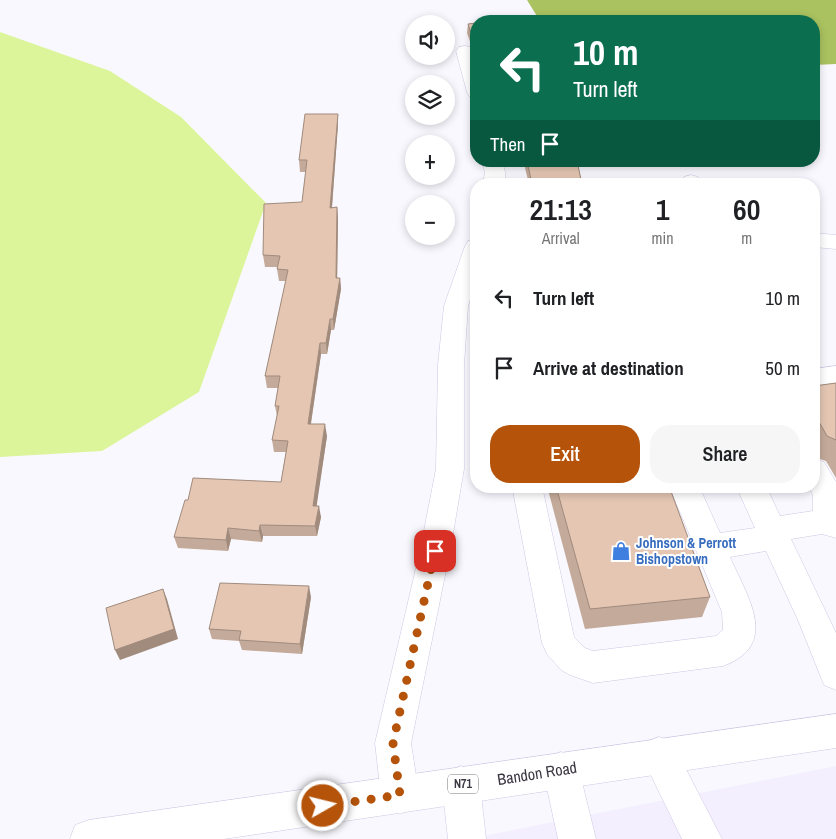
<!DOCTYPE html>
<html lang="en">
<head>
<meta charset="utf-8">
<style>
	:root { --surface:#fff; --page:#f6f6f6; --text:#202124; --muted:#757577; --accent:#b45309 }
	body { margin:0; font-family:"Archivo Narrow",sans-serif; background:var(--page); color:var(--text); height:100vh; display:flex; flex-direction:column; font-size:19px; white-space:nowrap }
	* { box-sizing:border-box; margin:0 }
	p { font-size:16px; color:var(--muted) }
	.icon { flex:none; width:28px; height:28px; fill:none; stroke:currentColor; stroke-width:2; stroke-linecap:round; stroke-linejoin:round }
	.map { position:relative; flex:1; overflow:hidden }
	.panel { position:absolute; left:470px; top:178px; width:350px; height:315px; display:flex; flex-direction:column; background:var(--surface); border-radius:20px; box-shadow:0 2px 8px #0003 }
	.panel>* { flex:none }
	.guide { position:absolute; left:470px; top:15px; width:350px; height:152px; border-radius:20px; box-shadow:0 2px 8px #0003; background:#0b6e4f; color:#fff; overflow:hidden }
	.controls { position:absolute; left:405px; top:15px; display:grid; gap:10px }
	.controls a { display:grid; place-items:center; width:50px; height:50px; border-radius:50%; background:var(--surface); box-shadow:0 2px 8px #0003; font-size:25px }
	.pin { position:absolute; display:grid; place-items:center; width:42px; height:42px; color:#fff; margin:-21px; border-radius:10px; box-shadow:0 2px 8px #0006 }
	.me { position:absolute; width:55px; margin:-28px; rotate:82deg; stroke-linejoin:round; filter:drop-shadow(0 0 4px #0008) }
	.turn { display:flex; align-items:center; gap:18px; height:105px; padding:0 20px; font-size:22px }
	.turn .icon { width:65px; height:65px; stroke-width:2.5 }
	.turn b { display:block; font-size:35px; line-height:42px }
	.then { display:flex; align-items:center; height:48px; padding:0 20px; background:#0003; gap:10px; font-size:19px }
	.eta { display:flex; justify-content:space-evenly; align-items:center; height:85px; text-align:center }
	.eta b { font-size:30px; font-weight:600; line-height:35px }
	.cta { display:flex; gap:10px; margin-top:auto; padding:10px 20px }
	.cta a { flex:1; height:58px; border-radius:20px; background:var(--accent); color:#fff; font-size:20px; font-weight:600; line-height:58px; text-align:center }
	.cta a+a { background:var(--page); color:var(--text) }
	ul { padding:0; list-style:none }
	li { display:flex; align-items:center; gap:15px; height:70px; padding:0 20px }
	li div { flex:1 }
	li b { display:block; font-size:19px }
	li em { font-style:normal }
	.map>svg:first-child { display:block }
</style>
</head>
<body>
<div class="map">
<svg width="836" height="839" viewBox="0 0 836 839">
	<rect width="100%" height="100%" fill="#f9f8fe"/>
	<!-- built -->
	<path fill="#f3effe" d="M836,766V839H468Z"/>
	<!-- green -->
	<path fill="#dcf59b" d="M0,32L110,71L181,117L266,203L199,392L102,451L0,457Z"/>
	<!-- forest -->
	<path fill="#aac360" d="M527,0H836V64L814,65V21H540Z"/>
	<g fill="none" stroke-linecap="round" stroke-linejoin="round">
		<!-- minor casing -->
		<g stroke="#cfc6e4" stroke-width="1">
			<g id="minor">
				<path d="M465,46L471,47L476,59V98L469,96L467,92L456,51L459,47Z"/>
				<path d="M482,161H502L505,172V184H483L485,172Z"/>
				<path d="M691,175L698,177L702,184H680L684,177Z"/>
				<path d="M814,233L836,235V249L814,247Z"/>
				<path d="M476,239V281L468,306L464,365V469L450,551L411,743L419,795L413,808L400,814L387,808L381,795L375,743L420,551L436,469L438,365L444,306L465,246L468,241Z"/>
				<path d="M836,366V384L814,387V369Z"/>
				<path d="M814,459L824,462L836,482V538L822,534L791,539L836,633V690L824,685L798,620L766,551L730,557C747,596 781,645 723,666L593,683L570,675L561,670L547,654L542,643L512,486H542L574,637L585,648L593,651L716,636L723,630L722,612L669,486H699L720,533L755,528L736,486H766L780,516L813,511V495L808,486H814Z"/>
				<path d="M659,737L672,742L722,839H682L641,755L646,742Z"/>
				<path d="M561,752L574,757L579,770L596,839H558L543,770L548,757Z"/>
				<path d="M461,766L474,772L480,785L486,839H448L442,785L448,772Z"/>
			</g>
		</g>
		<!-- major casing -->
		<g stroke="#cfc6e4" stroke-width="1">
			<path id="major" d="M836,714V748L224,839H70L75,825L89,820Z"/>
		</g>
		<!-- minor -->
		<use href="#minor" fill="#fff" fill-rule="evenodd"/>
		<!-- major -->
		<use href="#major" fill="#fff" fill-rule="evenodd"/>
	</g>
	<!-- wall -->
	<g fill="#c4aa9a">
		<path d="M476,23V58L467,33L468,24Z"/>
		<path d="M338,114V124L332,208L337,207L338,219L337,278H340L341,289L334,330H331L327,354H321L311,424L327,436L316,506L321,517L317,536H263L262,542L231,539L228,551L178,548L174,537L188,500L281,482L286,452H274L272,440L277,416L275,406L278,388H267L265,376L286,281H279L277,269L278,267H265L263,255L302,202L306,172H300L299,160Z"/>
		<path d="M526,161H577L582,184H529L525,168Z"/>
		<path d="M836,383V478L826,461L817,458L814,453V386Z"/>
		<path d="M547,486H669L710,597L702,617L585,629Z"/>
		<path d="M311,597L302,654L242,650L239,641L212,639L209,629Z"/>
	</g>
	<!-- shaded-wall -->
	<g fill="#a08b7d">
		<path d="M338,114V124L331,219L330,208Z"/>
		<path d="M337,207L338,219L337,289L336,278Z"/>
		<path d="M340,278L341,289L334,330L333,319Z"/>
		<path d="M330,319L331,330L327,354L326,343Z"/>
		<path d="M320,343L321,354L309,435L308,424Z"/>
		<path d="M325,424L327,436L315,517L313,506Z"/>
		<path d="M319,506L321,517L317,536L315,526Z"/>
		<path d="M260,525L263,536L262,542L259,531Z"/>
		<path d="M228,528L231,539L228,551L226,540Z"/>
		<path d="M309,586L311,597L302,654L300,644Z"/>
		<path d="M163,589L167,599L178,639L120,660L115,650Z"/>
	</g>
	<!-- building -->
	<g fill="#e4c6b3" stroke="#a08b7d">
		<path d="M476,23V48L468,24Z"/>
		<path d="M305,114H338L330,208L337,207L336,278H340L333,319H330L326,343H320L308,424H325L313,506H319L315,526L260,525L259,531L228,528L226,540L174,537L185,500H188L193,478L281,482L288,441L272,440L279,406H275L280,376H265L288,270L277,269L280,256L263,255L264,204L302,202L307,160H299Z"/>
		<path d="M527,161H577L582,184H532Z"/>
		<path d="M836,383V440L827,436L814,413V386Z"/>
		<path d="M556,486H669L710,597L590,609Z"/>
		<path d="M220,583L309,586L300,644L239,640L241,631L209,629Z"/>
		<path d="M163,589L174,629L115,650L106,608Z"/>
	</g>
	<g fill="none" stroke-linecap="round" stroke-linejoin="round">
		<!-- route -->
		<path stroke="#b45309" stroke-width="9" stroke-dasharray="0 16.2" d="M323,806L400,795L393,743L435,551"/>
	</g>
	<!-- icons -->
	<defs>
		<g id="shop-bare" transform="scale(1.5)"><path d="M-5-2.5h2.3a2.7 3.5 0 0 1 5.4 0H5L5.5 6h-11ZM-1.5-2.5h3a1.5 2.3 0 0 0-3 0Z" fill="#3f7fe0" stroke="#fff" stroke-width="2.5" paint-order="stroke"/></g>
	</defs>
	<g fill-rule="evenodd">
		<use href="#shop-bare" x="621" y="551"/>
	</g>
	<g text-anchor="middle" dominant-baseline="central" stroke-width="4" stroke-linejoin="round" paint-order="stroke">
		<!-- shield labels -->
		<rect fill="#fff" stroke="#75727b" stroke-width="1" x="448" y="774.5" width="30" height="19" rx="4"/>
		<g font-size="12" font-weight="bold" fill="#3a3642">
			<text x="463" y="784">N71</text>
		</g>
		<!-- shop labels -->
		<g font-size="14" font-weight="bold" fill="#366cbe" stroke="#fff" text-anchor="start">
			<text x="636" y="543">Johnson &amp; Perrott<tspan x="636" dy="16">Bishopstown</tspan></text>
		</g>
		<!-- near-street labels -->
		<g font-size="16" fill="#3a3642" stroke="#fff">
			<text transform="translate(537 773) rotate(-9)">Bandon Road</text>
		</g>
	</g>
</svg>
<div class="controls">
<a><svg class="icon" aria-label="sound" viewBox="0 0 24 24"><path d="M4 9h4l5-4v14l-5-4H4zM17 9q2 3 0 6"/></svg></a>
<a><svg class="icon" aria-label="layers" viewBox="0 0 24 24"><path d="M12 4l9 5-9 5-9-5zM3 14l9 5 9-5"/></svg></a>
<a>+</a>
<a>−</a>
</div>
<div class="pin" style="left:435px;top:551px;background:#d93025"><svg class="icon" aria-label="arrive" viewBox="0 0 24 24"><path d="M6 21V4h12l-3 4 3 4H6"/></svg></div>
<svg class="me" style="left:323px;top:806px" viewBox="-20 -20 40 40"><circle r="17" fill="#b45309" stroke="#fff" stroke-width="3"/><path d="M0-11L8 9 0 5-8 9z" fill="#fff"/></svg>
<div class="guide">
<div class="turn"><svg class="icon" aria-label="left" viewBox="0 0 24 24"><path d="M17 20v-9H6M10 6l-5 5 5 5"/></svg><div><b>10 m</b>Turn left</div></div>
<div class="then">Then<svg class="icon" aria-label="arrive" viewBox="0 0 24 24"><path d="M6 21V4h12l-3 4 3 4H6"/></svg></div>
</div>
<section class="panel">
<div class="eta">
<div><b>21:13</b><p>Arrival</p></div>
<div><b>1</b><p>min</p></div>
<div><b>60</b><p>m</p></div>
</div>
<ul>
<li><svg class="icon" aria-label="left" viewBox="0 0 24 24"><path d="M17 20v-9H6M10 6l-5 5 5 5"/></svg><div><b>Turn left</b></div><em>10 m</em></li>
<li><svg class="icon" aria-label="arrive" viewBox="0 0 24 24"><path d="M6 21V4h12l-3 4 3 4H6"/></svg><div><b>Arrive at destination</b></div><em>50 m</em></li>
</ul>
<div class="cta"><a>Exit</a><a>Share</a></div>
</section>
</div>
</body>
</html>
